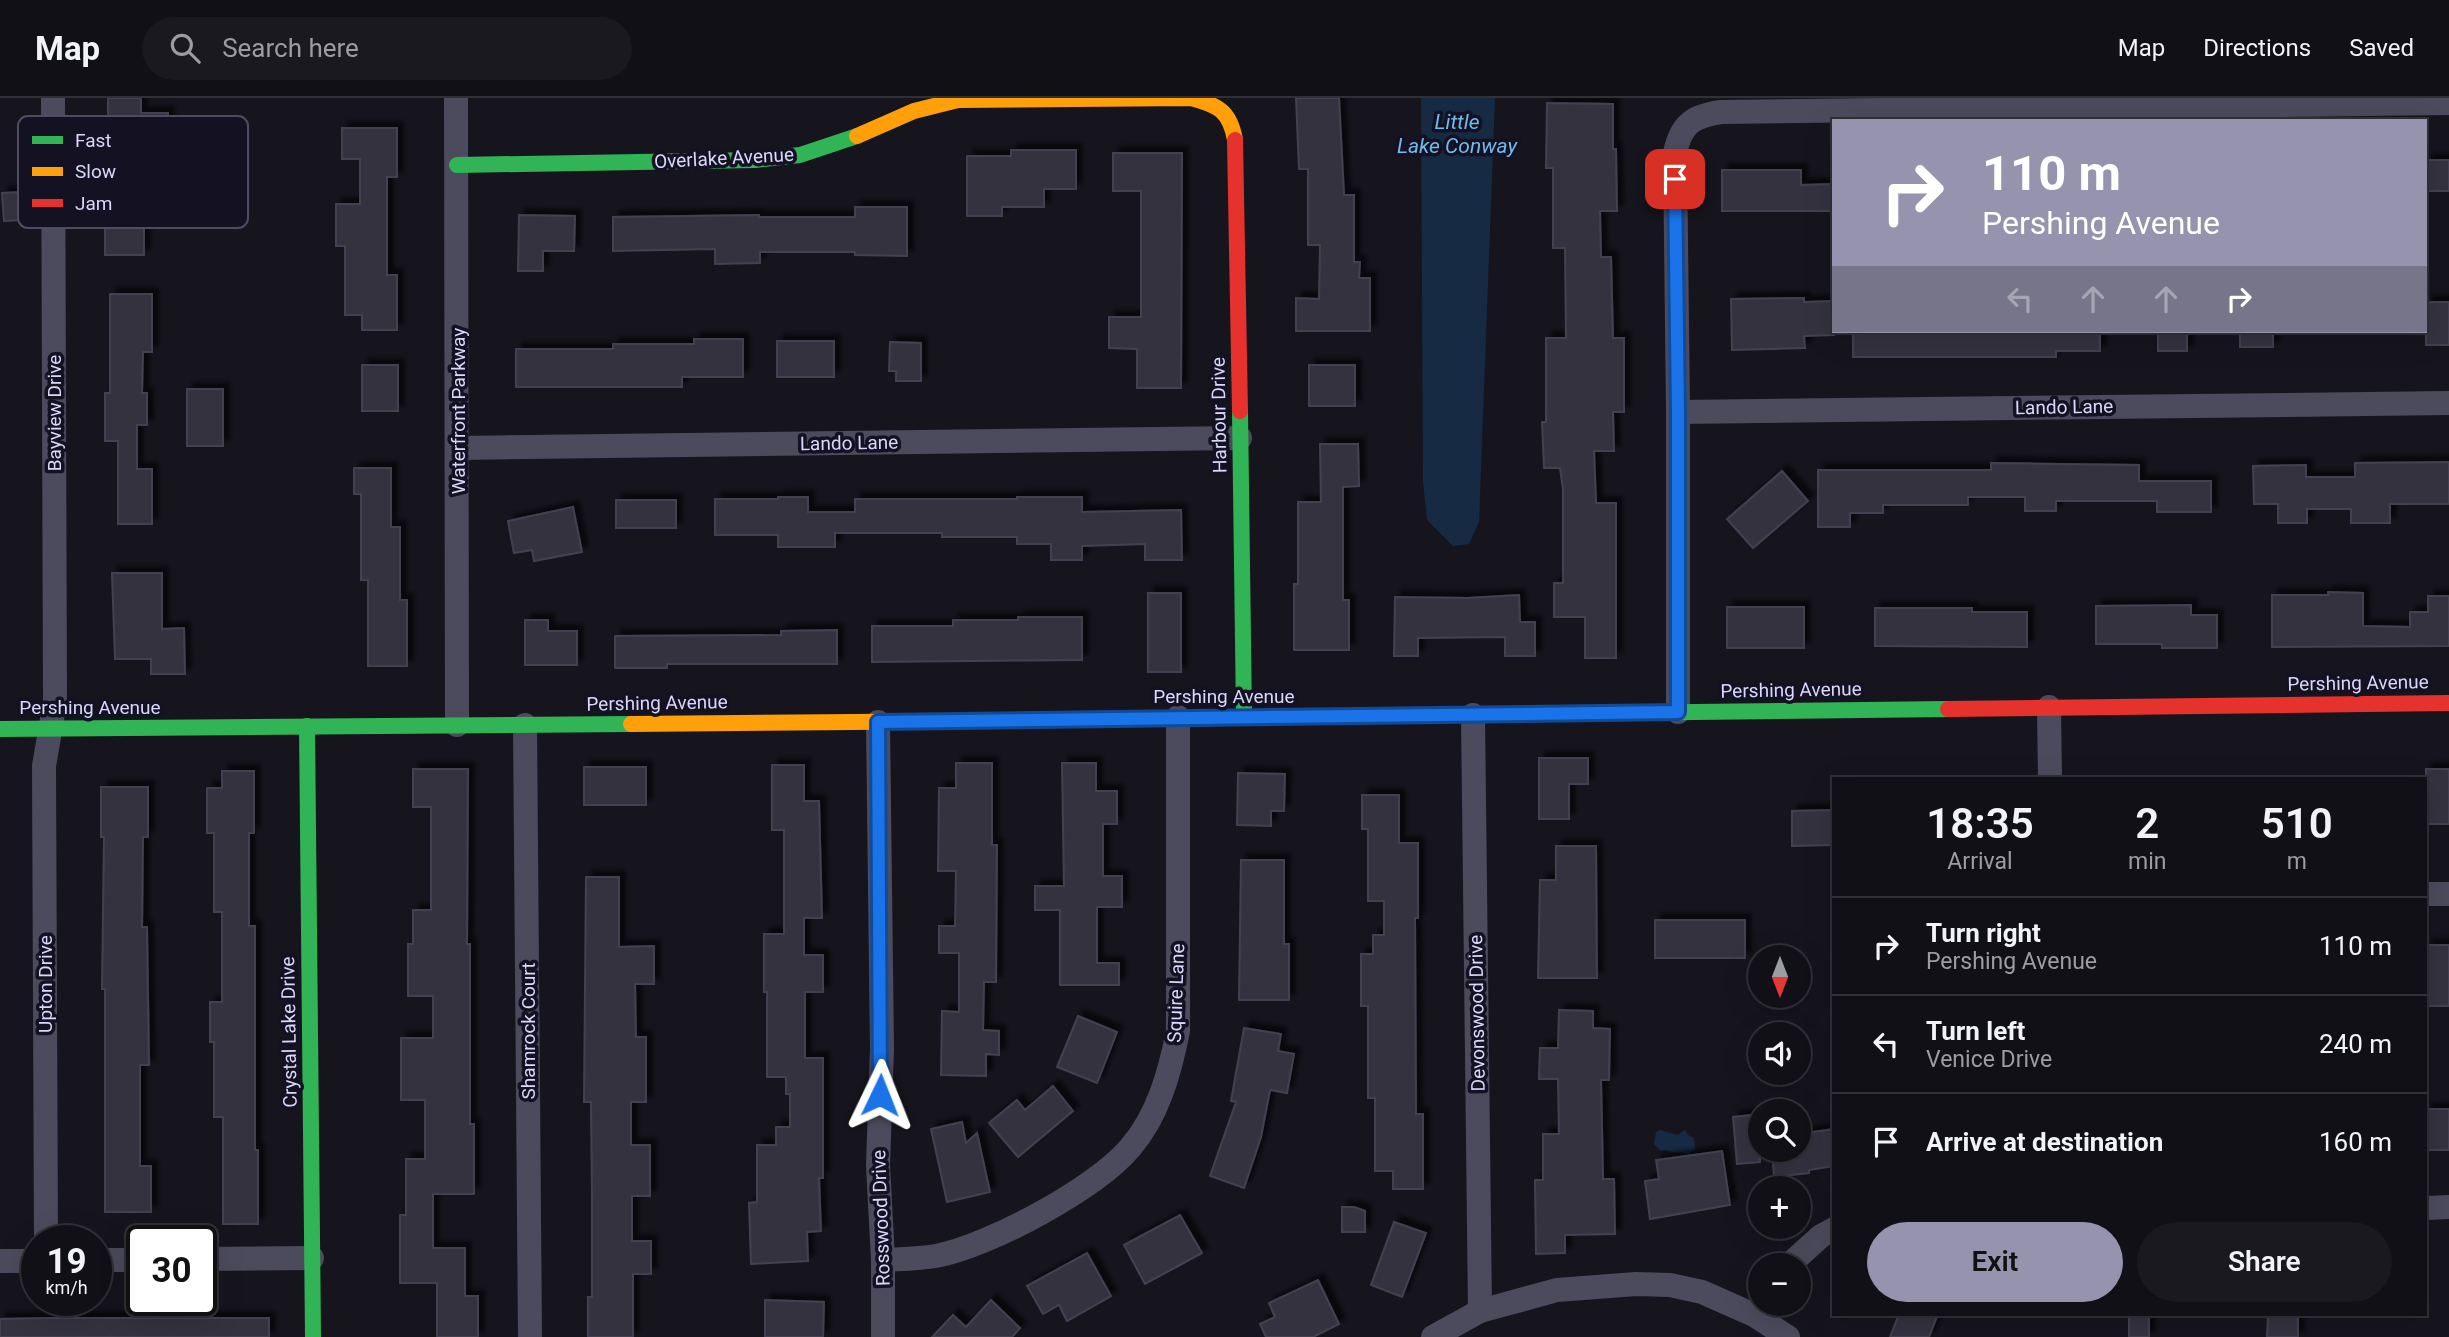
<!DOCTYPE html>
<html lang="en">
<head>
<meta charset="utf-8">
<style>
	:root { --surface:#101016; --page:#19191f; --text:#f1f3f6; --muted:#9c9da1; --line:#303035; --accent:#9593ad }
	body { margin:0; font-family:Roboto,sans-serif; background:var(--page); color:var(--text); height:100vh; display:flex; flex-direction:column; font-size:26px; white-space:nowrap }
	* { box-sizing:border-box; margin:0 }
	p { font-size:23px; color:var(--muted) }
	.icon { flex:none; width:38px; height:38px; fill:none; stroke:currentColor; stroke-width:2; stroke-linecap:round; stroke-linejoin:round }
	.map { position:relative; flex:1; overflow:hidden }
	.side { position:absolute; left:1832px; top:679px; width:595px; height:539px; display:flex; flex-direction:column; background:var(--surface); border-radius:0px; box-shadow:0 7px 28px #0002,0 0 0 2px var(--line) }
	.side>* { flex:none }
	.hud { position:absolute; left:1832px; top:21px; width:595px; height:214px; border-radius:0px; box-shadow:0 7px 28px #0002,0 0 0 2px var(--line); background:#9593ad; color:#fff; overflow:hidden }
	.needle { width:46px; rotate:180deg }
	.tools { position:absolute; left:1748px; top:847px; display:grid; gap:14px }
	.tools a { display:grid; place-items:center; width:63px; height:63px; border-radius:50%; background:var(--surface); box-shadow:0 7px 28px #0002,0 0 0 2px var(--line); font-size:35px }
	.speed { position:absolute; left:21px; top:1127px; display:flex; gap:14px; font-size:35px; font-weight:700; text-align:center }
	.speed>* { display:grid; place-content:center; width:91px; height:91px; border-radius:50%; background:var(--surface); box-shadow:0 7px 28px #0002,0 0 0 2px var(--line); line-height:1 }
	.speed small { font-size:18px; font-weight:400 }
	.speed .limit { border:4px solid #111; border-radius:10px; background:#fff; color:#111 }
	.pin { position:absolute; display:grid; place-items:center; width:60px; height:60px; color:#fff; margin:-30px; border-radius:14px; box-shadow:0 4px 10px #0006 }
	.me { position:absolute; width:77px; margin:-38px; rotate:2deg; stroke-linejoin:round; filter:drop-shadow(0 0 5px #0008) }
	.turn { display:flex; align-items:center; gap:24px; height:147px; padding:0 35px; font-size:32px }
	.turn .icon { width:91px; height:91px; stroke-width:2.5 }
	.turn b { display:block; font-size:49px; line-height:60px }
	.lanes { display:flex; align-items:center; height:66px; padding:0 35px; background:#0003; justify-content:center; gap:35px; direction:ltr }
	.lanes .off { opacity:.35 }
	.eta { display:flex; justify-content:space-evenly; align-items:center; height:119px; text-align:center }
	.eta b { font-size:42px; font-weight:600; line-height:49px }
	.button { display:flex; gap:14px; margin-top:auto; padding:14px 35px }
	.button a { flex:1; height:80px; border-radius:42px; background:var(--accent); color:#111; font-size:28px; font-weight:600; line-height:80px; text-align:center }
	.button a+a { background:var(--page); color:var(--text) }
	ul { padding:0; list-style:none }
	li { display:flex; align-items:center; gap:21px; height:98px; padding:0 35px; border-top:2px solid var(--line) }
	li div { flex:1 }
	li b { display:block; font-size:26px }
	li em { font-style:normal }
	header { display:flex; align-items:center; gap:42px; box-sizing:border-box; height:98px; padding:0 35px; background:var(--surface); border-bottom:2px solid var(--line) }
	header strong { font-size:33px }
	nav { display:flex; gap:38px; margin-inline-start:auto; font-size:24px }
	.search { width:490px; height:63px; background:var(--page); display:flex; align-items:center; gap:18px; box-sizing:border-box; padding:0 24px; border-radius:38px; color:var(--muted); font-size:26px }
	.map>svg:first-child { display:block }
</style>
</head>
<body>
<header>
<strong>Map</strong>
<div class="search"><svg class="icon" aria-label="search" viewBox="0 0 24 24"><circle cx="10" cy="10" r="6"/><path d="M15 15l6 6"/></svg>Search here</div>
<nav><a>Map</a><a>Directions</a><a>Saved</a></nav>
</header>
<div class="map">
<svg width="2449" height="1239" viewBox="0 0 2449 1239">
	<defs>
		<filter id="shadow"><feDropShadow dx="6" dy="-6" stdDeviation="2" flood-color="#0009"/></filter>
	</defs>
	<rect width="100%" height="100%" fill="#16151e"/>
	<!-- water -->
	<g fill="#162a43">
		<path d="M1421,0H1495L1479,424L1469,446L1453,448L1427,422L1423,384Z"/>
		<path d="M1660,1032L1678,1037L1684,1032L1686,1033L1688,1037L1694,1040L1695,1051L1689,1056C1680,1055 1673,1055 1665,1052L1661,1053L1654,1046L1656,1034Z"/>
	</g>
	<!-- building -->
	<g fill="#343340" stroke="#434151" stroke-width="2" filter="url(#shadow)">
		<path d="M108,0H141V15H168V71H108Z"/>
		<path d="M1296,0H1339L1344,97H1354V164H1360L1359,180H1370V233H1296V200L1319,201L1320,147H1308V71H1299Z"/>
		<path d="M1547,5L1613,6V51H1616L1617,113H1600L1601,159H1611L1613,240H1624V314H1613L1614,353H1594L1596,405H1616V560H1585V519H1554V485H1563V391L1560,370H1544L1542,324H1546V240H1566L1565,150H1553V70H1546Z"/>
		<path d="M342,30H397V79H387V177H397V232H362V217H345V148H336V106H360V61H342Z"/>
		<path d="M1011,52H1076V91H1044V109H1002V118H967V58H1011Z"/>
		<path d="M1113,55H1182L1181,290H1137V251L1109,250V219H1141V93H1113Z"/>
		<rect x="2426" y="62" width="23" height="31"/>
		<path d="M1722,72H1801V87L1834,86V113H1722Z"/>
		<path d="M23,94L24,122L4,123L2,95Z"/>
		<rect x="105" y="109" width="39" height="48"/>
		<path d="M855,109H907V158L855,157V154H760V165L715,166V151L613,153V119L759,117V119H855Z"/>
		<path d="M519,117L575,118L574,153H543V173H518Z"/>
		<path d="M110,196H152V254H143L142,295H147V327H137V371H152V426H118V343H105V295H110Z"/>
		<path d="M1804,200V204L1834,203V237L1804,238L1805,250L1732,252L1731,201Z"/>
		<rect x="2426" y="204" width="23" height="43"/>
		<path d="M1853,233H2100V253H2056V259H1853Z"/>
		<rect x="2158" y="233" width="29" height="20"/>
		<rect x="2240" y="233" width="33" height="16"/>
		<path d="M694,241H743V279H682V289H516V251H613V246H694Z"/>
		<rect x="777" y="243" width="57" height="36"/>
		<path d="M890,244L921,245V283H896V273H889Z"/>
		<rect x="362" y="267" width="36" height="46"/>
		<rect x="1309" y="267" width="46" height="41"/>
		<rect x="187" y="291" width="36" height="57"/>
		<path d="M1320,346H1358L1359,388L1343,389V502H1349V552H1294V486H1298V404H1321Z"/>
		<path d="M2449,364V406H2390V425H2351V411H2307V425H2278V406H2254L2253,368L2306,367V379H2355V365Z"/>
		<path d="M1991,365L2139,367V383H2211V414H2157V403H2056V413H2025V399H1968V407H1883V415H1850V429H1818V372H1991Z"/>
		<path d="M354,370H391V429H400V502H407V568H368V482H361V396H354Z"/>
		<path d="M1782,373L1808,403L1753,450L1727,421Z"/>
		<path d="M778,399H808V414H855V401H1017V399H1082V414L1181,412L1182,462H1145V446L1082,448V462H1051V446H1017V439H942V435H835V449H778V437H715V401H778Z"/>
		<rect x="616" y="402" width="60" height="28"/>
		<path d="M573,409L582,454L534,463L532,452L514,455L508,423Z"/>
		<path d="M112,475H162V531L184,530L185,576H151V561H115Z"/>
		<path d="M2328,494L2363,495V528L2410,529V514H2428V498H2449V548L2272,549V497H2328Z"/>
		<rect x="1148" y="495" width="33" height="79"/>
		<path d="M1519,497L1520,524H1535V558H1505V539L1418,540V558H1394L1395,499L1467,500Z"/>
		<path d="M2191,507V517H2217V550H2162V546H2096V508Z"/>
		<rect x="1727" y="509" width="77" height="41"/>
		<path d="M1875,510H1972V514H2027V549L1875,548Z"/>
		<path d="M1018,519H1082V562L872,564V528H953V522H1018Z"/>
		<path d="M525,522H548V533H577V567H525Z"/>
		<path d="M837,532V566H667V570H615V538L781,537V533Z"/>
		<path d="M1539,660H1588V686H1569V721H1539Z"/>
		<path d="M956,665H992V747H997L996,884H984L983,932L999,933V957L986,956V978L941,977L942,913L959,914V855H939V828H955L956,773H938L939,690H956Z"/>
		<path d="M1062,665H1096V693H1117V726H1103V778H1122V809H1097V865H1119V887H1060V812H1035V788H1064Z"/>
		<path d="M772,667H804V703H819L822,820H804V857H823V894H805V960H823V1080H819L821,1133L807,1134L808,1163L751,1166L749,1105L757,1104V1047H776V1029H790V996H786V979H767V894H764V836H784V732H772Z"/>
		<rect x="584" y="669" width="62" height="38"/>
		<path d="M413,671H468L467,846H470V1026H474V1096H433V1150H465V1198H478V1239H437V1185H400V1117H406V1061H425V1002H401V940H433V898H408V846H413V812H431V709H413Z"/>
		<path d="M2426,671H2449V726H2427Z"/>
		<path d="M222,673H254V735H249V828H255V1052H258V1126H223V1019H214V944H210V904H222V814H214V735H207V690H222Z"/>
		<path d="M1238,675L1285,676L1284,713H1271V728L1237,727Z"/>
		<path d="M101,689H148V739H143L142,829H147L149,967H140V1068H151V1114H105V891H102L104,739H101Z"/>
		<path d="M1362,697H1399V745H1418V820H1415L1416,1016H1423V1091H1393V1073H1375V1000H1368V908H1361V856H1373V837H1384V803H1368V731H1362Z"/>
		<path d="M1834,712V747L1792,748V713Z"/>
		<path d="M1556,748H1596L1597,880H1538L1540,782H1556Z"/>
		<path d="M1241,762H1284V846H1289V902H1239Z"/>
		<path d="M586,779H619V849L654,848V886H635L636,939H646V1004H631V1047H650V1098H632V1143H651V1176H633V1239H588V1199H592V1098L591,1004H584Z"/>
		<rect x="1655" y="822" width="90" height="38"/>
		<rect x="2426" y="847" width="23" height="61"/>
		<path d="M1559,912L1593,913V930L1610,931L1609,982H1601L1603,1081H1614L1615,1136L1565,1137V1155L1536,1156L1535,1082H1543V1036H1559L1558,981H1539L1540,950H1558Z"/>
		<path d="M1078,918L1117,934L1097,985L1057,969Z"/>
		<path d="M1244,930L1281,936L1278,953L1294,956L1287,995L1270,992L1261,1039L1244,1090L1210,1078L1236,1004L1231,1003Z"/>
		<path d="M1053,988L1073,1013L1018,1059L989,1025L1017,1002L1025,1012Z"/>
		<rect x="2426" y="1011" width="23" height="41"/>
		<path d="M1760,1016V1064L1737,1066L1733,1019Z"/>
		<path d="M962,1024L966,1045L977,1035L990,1094L947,1104L931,1031Z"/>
		<path d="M1834,1031V1068L1809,1072V1075L1774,1079L1772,1052H1799V1036Z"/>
		<path d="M1722,1053L1730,1107L1650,1121L1645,1083L1659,1081L1656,1062Z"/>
		<path d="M1342,1109H1354L1365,1113V1134H1342Z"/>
		<path d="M1180,1117L1202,1155L1145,1186L1124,1147Z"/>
		<path d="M1394,1124L1426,1135L1402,1199L1371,1187Z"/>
		<path d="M1087,1155L1111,1198L1067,1223L1059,1207L1043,1216L1027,1188Z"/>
		<path d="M1318,1182L1339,1226L1313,1239H1266L1260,1226L1275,1219L1269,1205Z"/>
		<path d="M765,1202L824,1204L823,1239H765Z"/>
		<path d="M991,1202L1020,1230L1012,1239H932L953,1217L966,1229Z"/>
		<path d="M1899,1216H1938L1929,1239H1890Z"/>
		<rect x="2129" y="1216" width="20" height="23"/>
		<path d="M2268,1216H2298V1239H2267Z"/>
		<path d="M50,1220H269V1239H0V1221Z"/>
	</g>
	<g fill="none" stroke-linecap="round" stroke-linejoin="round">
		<!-- street -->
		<g stroke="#4c4b5d" stroke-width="24">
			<path d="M456,0L457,627"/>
			<path d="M1678,314L2449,305"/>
			<path d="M458,350L1240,340"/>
			<path d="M2049,609L2050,681"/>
			<path d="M1678,614V314L1675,55C1681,26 1693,18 1721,14L2449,5"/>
			<path d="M1473,617L1480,1213"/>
			<path d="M878,624L882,951L878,1067L883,1162V1239"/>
			<path d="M525,627L530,1239"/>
			<path d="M2426,796H2449"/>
			<path d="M2426,1110L2449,1109"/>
			<path d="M46,1143L44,668L55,604L53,0"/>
			<path d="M201,1161L312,1160"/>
			<path d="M96,1162H142"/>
			<path d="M883,1162C901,1161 919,1161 936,1158C989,1148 1095,1091 1130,1050C1158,1018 1170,974 1178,933V619"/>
			<path d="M0,1163H37"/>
			<path d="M1789,1167L1821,1138L1834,1131"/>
			<path d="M1433,1239L1480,1213L1557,1192L1636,1186L1670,1187L1702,1194L1754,1217L1788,1239"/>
		</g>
		<!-- fast -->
		<g stroke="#30b455" stroke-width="16">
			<path d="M457,67L755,62L800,57L857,38"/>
			<path d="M1240,313L1244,619"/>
			<path d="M1285,619L1948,611"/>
			<path d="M307,628L313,1239"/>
			<path d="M0,631L631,626"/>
		</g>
		<!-- slow -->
		<g stroke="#ff9f0a" stroke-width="16">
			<path d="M857,38L914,13L958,2L1191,0C1218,7 1230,13 1235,42"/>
			<path d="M631,626L976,623"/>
		</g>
		<!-- jam -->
		<g stroke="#e5322d" stroke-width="16">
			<path d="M1235,42L1240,313"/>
			<path d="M1948,611L2449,605"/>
			<path d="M976,623L1285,619"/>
		</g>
	</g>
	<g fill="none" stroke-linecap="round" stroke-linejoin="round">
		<!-- route casing -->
		<g stroke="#114b97" stroke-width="18">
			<path id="route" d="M880,997L878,624L1678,614V314L1675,81"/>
		</g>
		<!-- route -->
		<use href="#route" stroke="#1a73e8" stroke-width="12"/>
	</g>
	<g text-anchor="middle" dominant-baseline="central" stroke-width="7" stroke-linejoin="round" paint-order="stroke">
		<!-- street labels -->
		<g font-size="19" fill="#d9d7fa" stroke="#131122">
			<text transform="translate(724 60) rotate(-3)">Overlake Avenue</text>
			<text transform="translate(2064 309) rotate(-1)">Lando Lane</text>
			<text transform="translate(458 313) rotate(-90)">Waterfront Parkway</text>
			<text transform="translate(54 315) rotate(-90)">Bayview Drive</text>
			<text transform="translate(1219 317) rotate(-91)">Harbour Drive</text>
			<text transform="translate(849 345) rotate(-1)">Lando Lane</text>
			<text transform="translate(2358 585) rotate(-1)">Pershing Avenue</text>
			<text transform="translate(1791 592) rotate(-1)">Pershing Avenue</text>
			<text x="1224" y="598">Pershing Avenue</text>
			<text transform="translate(657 605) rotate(-1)">Pershing Avenue</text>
			<text x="90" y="609">Pershing Avenue</text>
			<text transform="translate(45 886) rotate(-90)">Upton Drive</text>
			<text transform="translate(1176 895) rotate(-88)">Squire Lane</text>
			<text transform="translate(1477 915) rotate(-91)">Devonswood Drive</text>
			<text transform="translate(528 933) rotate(-90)">Shamrock Court</text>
			<text transform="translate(289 934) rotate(-91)">Crystal Lake Drive</text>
			<text transform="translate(881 1120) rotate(-92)">Rosswood Drive</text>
		</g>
		<!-- water labels -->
		<g font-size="21" font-style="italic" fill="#72bbed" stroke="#131122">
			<text x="1457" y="24">Little<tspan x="1457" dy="24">Lake Conway</tspan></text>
		</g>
	</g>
	<!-- legend -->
	<rect x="18" y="18" width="230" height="112" rx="10" fill="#131122" stroke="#4e4c63" stroke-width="2"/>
	<rect x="32" y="38" width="31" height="8" fill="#30b455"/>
	<rect x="32" y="69" width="31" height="9" fill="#ff9f0a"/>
	<rect x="32" y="101" width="31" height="8" fill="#e5322d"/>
	<g font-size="19" fill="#d9d7fa">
		<text x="75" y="49">Fast</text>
		<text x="75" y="80">Slow</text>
		<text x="75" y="112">Jam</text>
	</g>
</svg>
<div class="tools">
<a><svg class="needle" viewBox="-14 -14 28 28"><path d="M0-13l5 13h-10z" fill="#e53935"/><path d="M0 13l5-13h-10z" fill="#9c9da1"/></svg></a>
<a><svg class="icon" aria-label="sound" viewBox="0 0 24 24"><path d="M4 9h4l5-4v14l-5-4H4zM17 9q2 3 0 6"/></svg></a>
<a><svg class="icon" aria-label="search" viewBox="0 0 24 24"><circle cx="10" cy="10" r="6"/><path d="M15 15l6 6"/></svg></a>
<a>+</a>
<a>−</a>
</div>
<div class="speed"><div>19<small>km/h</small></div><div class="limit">30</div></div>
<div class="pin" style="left:1675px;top:81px;background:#d93025"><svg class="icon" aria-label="arrive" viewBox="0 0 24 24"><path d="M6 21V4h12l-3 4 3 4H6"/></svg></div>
<svg class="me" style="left:880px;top:997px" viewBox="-20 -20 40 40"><path d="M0-17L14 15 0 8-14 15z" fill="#1a73e8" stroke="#fff" stroke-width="4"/></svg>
<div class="hud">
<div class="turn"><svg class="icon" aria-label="right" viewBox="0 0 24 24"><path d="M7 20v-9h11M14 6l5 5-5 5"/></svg><div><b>110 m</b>Pershing Avenue</div></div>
<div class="lanes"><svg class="icon off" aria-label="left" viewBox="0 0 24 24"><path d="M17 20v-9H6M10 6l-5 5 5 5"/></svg><svg class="icon off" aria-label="ahead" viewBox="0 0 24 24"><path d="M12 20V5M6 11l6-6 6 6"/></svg><svg class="icon off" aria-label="ahead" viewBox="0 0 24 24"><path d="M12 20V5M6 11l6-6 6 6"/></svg><svg class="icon" aria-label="right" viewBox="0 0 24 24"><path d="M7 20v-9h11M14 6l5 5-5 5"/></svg></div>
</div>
<section class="side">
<div class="eta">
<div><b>18:35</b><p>Arrival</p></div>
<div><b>2</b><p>min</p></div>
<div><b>510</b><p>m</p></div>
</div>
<ul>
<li><svg class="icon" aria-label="right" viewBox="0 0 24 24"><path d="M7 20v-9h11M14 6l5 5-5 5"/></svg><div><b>Turn right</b><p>Pershing Avenue</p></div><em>110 m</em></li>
<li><svg class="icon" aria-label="left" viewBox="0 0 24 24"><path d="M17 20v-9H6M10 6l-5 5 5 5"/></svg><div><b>Turn left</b><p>Venice Drive</p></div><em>240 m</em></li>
<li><svg class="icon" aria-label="arrive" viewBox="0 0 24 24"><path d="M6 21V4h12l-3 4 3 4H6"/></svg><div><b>Arrive at destination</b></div><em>160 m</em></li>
</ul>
<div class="button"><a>Exit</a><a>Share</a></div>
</section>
</div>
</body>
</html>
